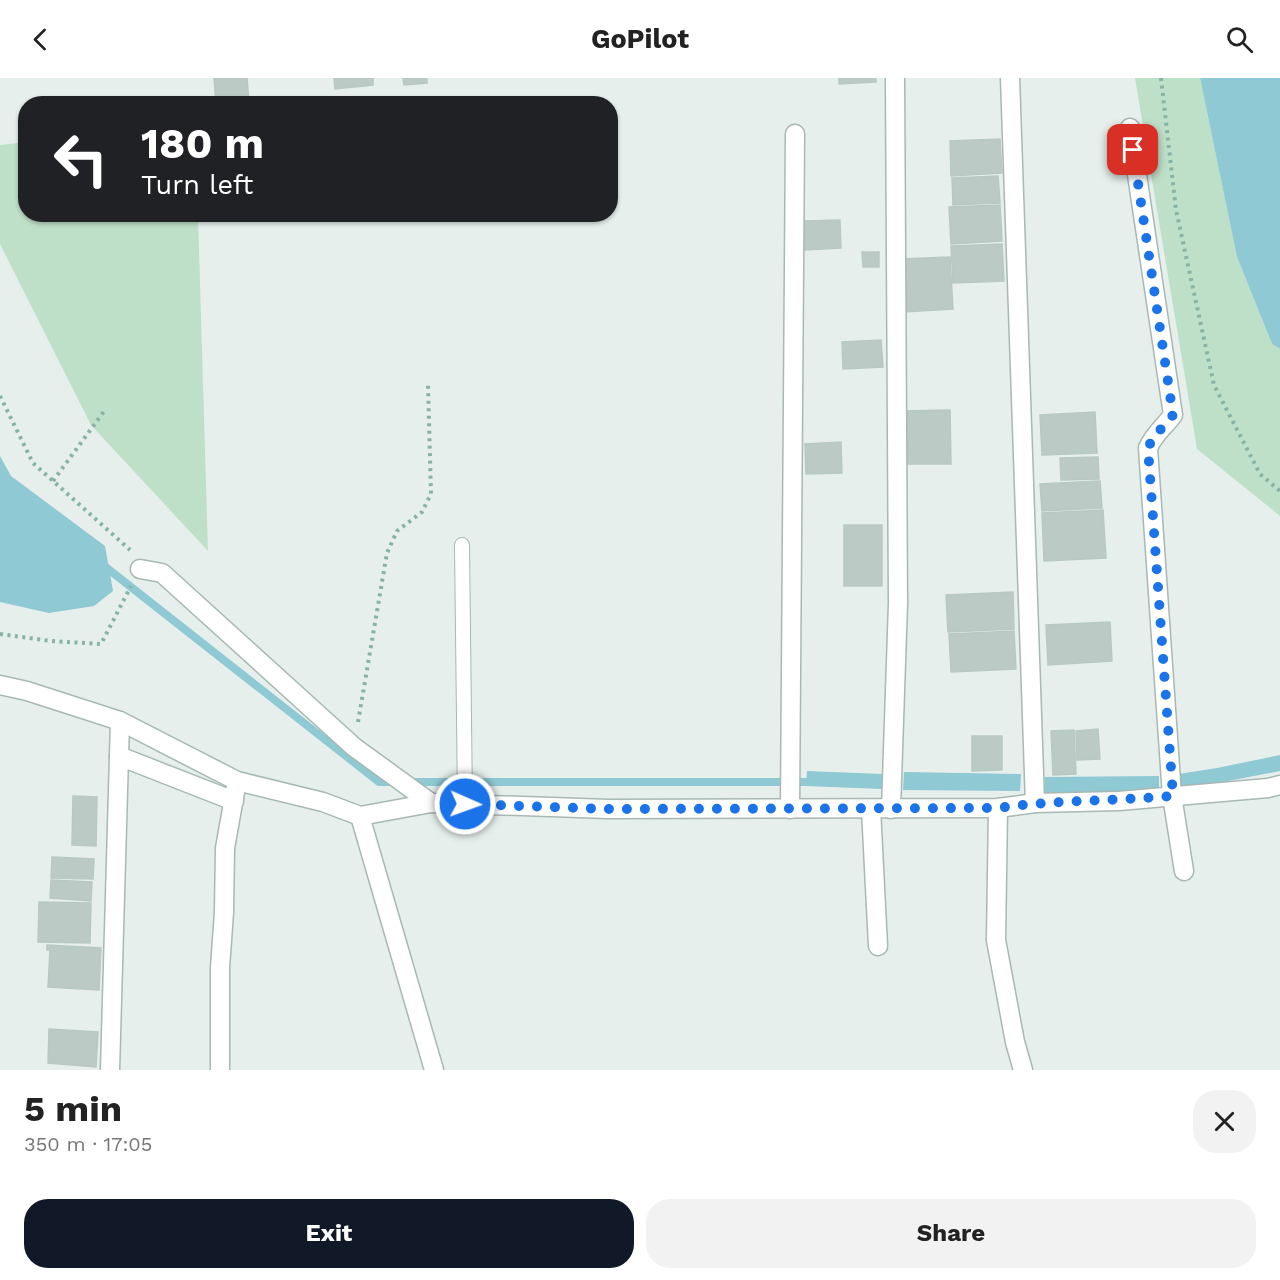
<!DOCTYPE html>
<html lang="en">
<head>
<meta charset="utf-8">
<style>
	:root { --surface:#fff; --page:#f2f2f2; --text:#222; --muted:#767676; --accent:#111827 }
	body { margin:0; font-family:"Work Sans",sans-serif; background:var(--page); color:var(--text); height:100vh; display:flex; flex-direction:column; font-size:22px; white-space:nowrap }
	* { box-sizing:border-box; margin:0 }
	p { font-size:20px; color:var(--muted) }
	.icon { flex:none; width:33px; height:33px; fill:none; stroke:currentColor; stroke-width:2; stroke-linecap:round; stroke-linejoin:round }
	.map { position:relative; height:992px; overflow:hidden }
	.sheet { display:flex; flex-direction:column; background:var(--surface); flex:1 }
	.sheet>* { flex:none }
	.guide { position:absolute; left:18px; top:18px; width:600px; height:126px; border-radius:24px; box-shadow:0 2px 4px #0004; background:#202124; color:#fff; overflow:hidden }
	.pin { position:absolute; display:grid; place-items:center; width:51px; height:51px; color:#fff; margin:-26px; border-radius:12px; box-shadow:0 3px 9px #0006 }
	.me { position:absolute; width:66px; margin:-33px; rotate:92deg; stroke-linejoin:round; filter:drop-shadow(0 0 4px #0008) }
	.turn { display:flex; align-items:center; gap:21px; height:126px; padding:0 24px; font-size:27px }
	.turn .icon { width:78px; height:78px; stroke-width:2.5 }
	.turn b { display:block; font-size:42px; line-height:51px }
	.round { display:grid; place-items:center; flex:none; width:63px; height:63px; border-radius:24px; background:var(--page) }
	.head { display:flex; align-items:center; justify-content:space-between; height:102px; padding:0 24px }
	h1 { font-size:36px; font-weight:700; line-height:45px }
	.cta { display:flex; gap:12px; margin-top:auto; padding:12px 24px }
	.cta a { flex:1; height:69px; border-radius:24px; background:var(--accent); color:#fff; font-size:24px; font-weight:700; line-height:69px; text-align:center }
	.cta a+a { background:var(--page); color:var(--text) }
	header { display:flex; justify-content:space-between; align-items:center; height:78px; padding:0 24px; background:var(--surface); font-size:27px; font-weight:700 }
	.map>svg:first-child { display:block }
</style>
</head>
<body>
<header><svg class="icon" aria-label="back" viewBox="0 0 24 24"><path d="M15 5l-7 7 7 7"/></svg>GoPilot<svg class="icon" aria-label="search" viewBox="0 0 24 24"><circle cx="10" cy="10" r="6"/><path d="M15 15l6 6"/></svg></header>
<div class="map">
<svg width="1280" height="992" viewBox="0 0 1280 992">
	<rect width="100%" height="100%" fill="#e6efeb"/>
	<!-- green -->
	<g fill="#bfe0c8">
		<path d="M1135,0H1200L1237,179L1272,266L1280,271V438L1197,371Z"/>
		<path d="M25,64L26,136L198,137L208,473L91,347L0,166V67Z"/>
	</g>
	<!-- water -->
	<g fill="#8ec9d4">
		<path d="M1200,0H1280V271L1272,266L1237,179Z"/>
		<path d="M0,378L11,398L105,468L113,513L94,528L49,535L0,524Z"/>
		<path d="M1280,677V693L1182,712L1179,696L1217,690Z"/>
		<path d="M807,693L882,696V711L806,708Z"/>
		<path d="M904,694L1021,696L1020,713L903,712Z"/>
		<path d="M1159,698V712L1045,716V699Z"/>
	</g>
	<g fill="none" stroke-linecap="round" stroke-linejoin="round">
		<!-- stream -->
		<g stroke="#8ec9d4" stroke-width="8">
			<path d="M103,487L379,704H394"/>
			<path d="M409,704H814"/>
		</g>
	</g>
	<!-- building -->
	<g fill="#bbcac4" stroke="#b8c9c2" stroke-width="1.5">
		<path d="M214,0H247L249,25L216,26Z"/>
		<path d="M334,0H373V7L335,11Z"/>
		<path d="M403,0H427V5L404,7Z"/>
		<path d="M839,0H876V4L839,6Z"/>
		<path d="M1000,61L1002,95L951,98L950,63Z"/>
		<path d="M998,98L1000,125L953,127L952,100Z"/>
		<path d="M1000,127L1002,163L951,166L949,129Z"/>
		<path d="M840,142L841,170L805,172L804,143Z"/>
		<path d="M1002,166L1004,203L953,205L951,168Z"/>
		<path d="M862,174H879V189H863Z"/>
		<path d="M950,179L953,231L904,234L901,181Z"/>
		<path d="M881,262L883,289L843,291L842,264Z"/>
		<path d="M950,332L951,386H903L902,333Z"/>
		<path d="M1095,334L1097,375L1042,377L1040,337Z"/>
		<path d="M841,364L842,395L806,396L805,366Z"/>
		<path d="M1098,379L1099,401L1061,402L1060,380Z"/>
		<path d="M1100,403L1102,430L1042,433L1040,406Z"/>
		<path d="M1103,432L1106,480L1044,483L1042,435Z"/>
		<rect x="844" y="447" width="38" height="61"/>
		<path d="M1013,514L1014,551L948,554L946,517Z"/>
		<path d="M1110,544L1112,583L1048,587L1046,547Z"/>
		<path d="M1014,553L1016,591L951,594L949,556Z"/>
		<path d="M1098,651L1100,681L1077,682L1076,653Z"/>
		<path d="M1074,652L1076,696L1053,697L1051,653Z"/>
		<path d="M972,658H1002V692L972,693Z"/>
		<path d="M73,718L97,719L96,768L72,767Z"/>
		<path d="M52,779L94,781L93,801L51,800Z"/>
		<path d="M51,802L92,804L91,823L50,820Z"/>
		<path d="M39,824L91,825L90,865L38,864Z"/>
		<path d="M47,867L101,870L99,912L48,909L50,872H47Z"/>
		<path d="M49,951L98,954L96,989L48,985Z"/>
	</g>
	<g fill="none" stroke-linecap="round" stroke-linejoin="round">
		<!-- lane casing -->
		<g stroke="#a8b8b2" stroke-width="16">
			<path id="lane" d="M462,467L465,726"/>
		</g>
		<!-- street casing -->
		<g stroke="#a8b8b2" stroke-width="21">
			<g id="street">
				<path d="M1010,0L1035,725"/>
				<path d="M1130,50L1173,337C1164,349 1154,356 1148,370L1172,718L1184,793"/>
				<path d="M140,491L162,495L354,669L431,725"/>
				<path d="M0,607L27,613L120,643L237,703L323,724L360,738L431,725L608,731L998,730L1035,725L1119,723L1268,710L1280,707"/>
				<path d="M119,678L234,723"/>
				<path d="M998,730L996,862L1015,964L1023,992"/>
				<path d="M790,731L795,56"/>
				<path d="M871,731L878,868"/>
				<path d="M891,731L898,525L895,0"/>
				<path d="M360,738L434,992"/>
				<path d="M110,992L120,643"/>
				<path d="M220,992V890L224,834L225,770L237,703"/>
			</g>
		</g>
		<!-- path -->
		<g stroke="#86b3a5" stroke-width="4" stroke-dasharray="3 4.5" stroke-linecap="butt">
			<path d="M1161,0L1176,132L1214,307L1260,396L1280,413"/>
			<path d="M0,318L33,385L130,472"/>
			<path d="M53,403L105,332"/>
			<path d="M0,556L51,563L101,566L131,508"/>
			<path d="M358,644L387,475L397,453L422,434L431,416L428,307"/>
		</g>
		<!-- lane -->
		<use href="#lane" stroke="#fff" stroke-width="14"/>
		<!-- street -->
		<use href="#street" stroke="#fff" stroke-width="18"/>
	</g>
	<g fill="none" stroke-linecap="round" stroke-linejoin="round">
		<!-- route -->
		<path stroke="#1a73e8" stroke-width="10" stroke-dasharray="0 18" d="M465,726L608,731L998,730C1056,722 1114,723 1173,718L1148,370C1154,356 1164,349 1173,337L1133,72"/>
	</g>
</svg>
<div class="pin" style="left:1133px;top:72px;background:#d93025"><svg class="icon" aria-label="arrive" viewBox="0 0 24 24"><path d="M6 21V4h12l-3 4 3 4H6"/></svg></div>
<svg class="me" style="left:465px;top:726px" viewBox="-20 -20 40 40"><circle r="17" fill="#1a73e8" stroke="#fff" stroke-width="3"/><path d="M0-11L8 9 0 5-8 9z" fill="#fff"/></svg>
<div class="guide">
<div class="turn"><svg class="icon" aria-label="left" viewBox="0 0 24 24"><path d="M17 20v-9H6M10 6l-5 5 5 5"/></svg><div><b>180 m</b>Turn left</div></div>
</div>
</div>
<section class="sheet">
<div class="head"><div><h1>5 min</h1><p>350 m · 17:05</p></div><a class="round"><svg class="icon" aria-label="close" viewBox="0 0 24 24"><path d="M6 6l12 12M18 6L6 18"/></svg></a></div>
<div class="cta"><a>Exit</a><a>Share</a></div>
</section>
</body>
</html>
